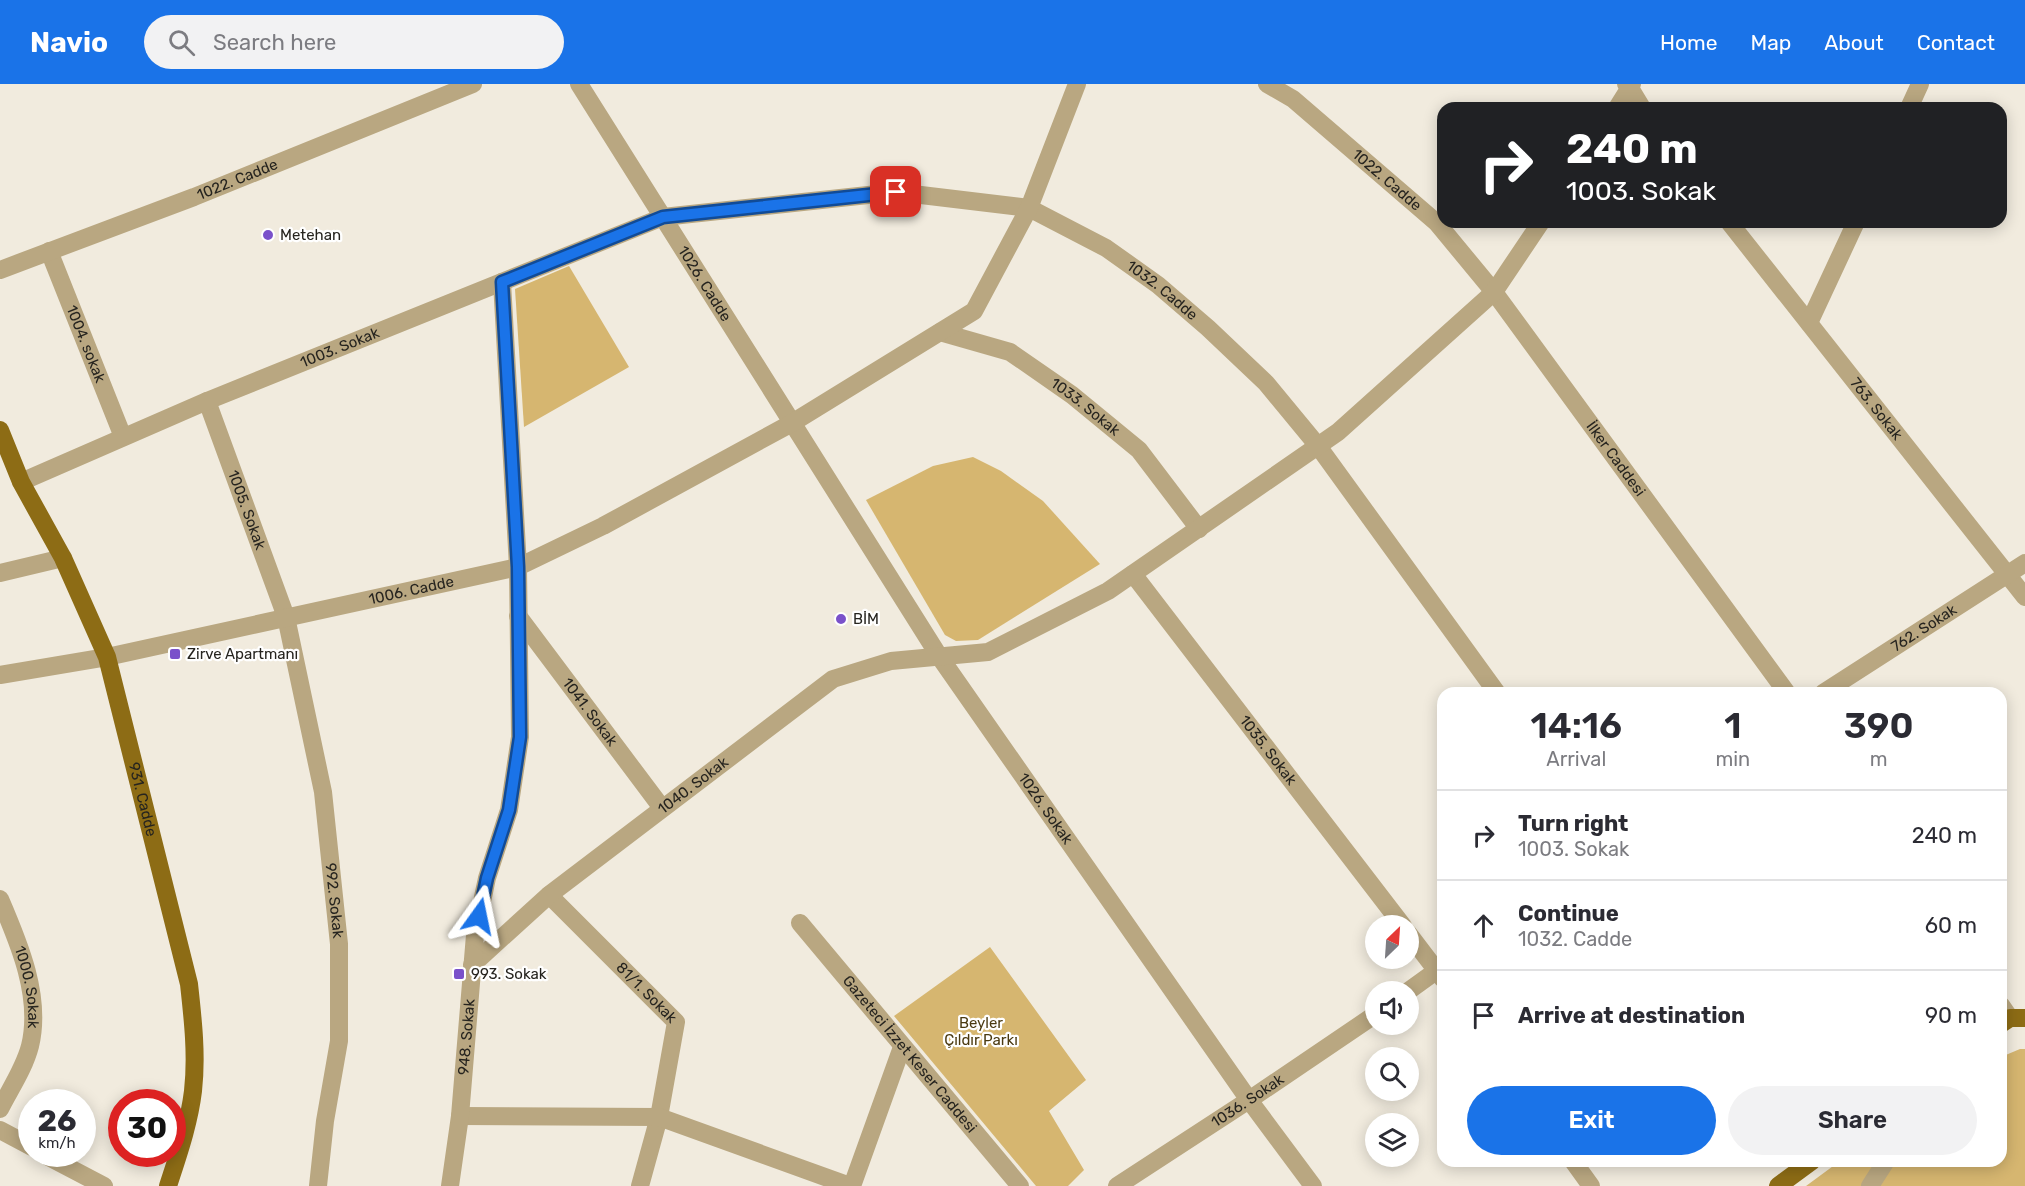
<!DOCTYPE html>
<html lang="en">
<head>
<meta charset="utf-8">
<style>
	:root { --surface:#fff; --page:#f2f2f3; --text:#2b2b33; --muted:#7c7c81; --line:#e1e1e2; --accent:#1a73e8 }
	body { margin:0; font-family:Rubik,sans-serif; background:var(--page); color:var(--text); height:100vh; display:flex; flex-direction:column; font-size:22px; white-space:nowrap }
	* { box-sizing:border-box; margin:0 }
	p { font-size:20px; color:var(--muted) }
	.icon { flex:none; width:33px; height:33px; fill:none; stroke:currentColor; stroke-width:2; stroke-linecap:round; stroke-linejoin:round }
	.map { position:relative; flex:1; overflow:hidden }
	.drawer { position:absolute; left:1437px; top:603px; width:570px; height:480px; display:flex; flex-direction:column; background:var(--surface); border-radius:18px; box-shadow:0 3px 15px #0003 }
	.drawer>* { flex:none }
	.top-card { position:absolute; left:1437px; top:18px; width:570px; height:126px; border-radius:18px; box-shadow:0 3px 15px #0003; background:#202124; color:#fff; overflow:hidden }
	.needle { width:39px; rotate:25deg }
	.fabs { position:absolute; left:1365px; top:831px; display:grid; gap:12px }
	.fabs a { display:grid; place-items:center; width:54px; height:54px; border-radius:50%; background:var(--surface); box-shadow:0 3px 15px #0003; font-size:30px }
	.speed { position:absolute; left:18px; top:1005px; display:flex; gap:12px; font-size:30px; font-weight:700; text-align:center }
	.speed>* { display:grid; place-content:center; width:78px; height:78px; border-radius:50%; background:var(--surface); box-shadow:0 3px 15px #0003; line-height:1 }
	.speed small { font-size:15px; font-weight:400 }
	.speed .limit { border:9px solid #d22; background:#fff; color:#111 }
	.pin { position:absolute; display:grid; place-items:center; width:51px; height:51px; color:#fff; margin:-26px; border-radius:12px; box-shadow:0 3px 9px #0006 }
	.me { position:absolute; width:66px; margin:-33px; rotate:12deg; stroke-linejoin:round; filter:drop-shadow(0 0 4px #0008) }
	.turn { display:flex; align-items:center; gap:21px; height:126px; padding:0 30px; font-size:27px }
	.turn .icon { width:78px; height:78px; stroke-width:2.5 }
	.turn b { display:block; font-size:42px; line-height:51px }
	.eta { display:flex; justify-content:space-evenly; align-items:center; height:102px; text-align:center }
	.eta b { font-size:36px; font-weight:600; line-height:42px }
	.button { display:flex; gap:12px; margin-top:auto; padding:12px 30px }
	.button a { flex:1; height:69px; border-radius:36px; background:var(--accent); color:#fff; font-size:24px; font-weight:600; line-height:69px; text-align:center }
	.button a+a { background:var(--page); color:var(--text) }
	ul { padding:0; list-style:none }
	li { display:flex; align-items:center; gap:18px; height:90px; padding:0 30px; border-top:2px solid var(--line) }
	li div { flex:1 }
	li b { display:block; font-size:22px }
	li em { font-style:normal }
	header { display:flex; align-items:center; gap:36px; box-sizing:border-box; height:84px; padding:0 30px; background:var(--accent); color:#fff }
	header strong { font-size:28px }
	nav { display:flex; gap:33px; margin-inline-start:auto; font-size:21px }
	.search { width:420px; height:54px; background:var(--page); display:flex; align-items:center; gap:15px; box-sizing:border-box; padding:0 21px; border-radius:33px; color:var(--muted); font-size:22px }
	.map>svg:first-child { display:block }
</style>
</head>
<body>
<header>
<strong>Navio</strong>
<div class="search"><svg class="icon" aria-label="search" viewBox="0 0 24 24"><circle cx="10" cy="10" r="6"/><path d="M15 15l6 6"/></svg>Search here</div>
<nav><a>Home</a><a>Map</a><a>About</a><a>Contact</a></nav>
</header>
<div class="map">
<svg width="2025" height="1102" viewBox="0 0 2025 1102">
	<rect width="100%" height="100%" fill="#f1ebde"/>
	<!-- green -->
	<g fill="#d6b670">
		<path d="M569,182L629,283L524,343L515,205Z"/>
		<path d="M973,373L1001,387L1043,417L1100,480L978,556L956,557L945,551L866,416L933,382Z"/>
		<path d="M990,863L1086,996L1049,1027L1084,1086L1068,1102H1036L894,932Z"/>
		<path d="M2020,965H2025V1102H1806L1840,1077H2001V973Z"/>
	</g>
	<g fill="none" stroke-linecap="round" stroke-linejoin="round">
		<!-- minor -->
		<g stroke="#b9a781" stroke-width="18">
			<path id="s1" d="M579,0L939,572L1249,1016L1313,1102"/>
			<path id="s2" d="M1267,0L1293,15L1437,139L1494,208L1787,609"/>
			<path d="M1626,0L1630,4L1642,24"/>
			<path d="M1617,24L1632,0"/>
			<path d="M1909,24L1920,0"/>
			<path id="s3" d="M1729,138L2025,513"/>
			<path id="s4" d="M49,167L123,353"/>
			<path id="s5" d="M0,186L194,113L473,0"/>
			<path d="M1809,239L1856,138"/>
			<path id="s6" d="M940,248L1010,268L1072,311L1139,366L1199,445"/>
			<path id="s7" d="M207,317L286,533L323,708L339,860V957L325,1037L318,1102"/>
			<path id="s8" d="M21,398L207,317L663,133L896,108L1029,124L1106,164L1158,201L1208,244L1266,299L1318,362L1497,609"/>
			<path d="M0,489L63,474"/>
			<path id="s9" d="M1133,490L1403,842"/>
			<path id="s10" d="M518,532L662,724"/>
			<path id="s11" d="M0,591L107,573L518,483L603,442L792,339L974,227L1029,124L1077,0"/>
			<path id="s12" d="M1823,609L2025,479"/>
			<path id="s13" d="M549,811L676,938L659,1033L640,1102"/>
			<path id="s14" d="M0,815C19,859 42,913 30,962C24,985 10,1005 0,1025"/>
			<path id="s15" d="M800,839L1020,1102"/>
			<path d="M1408,849L1443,895"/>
			<path id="s16" d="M472,881L549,811L833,595L891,577L988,568L1108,507L1338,348L1494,208L1541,138"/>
			<path d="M1407,908L1443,882"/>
			<path d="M2001,921L2010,934"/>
			<path d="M460,1032L659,1033L850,1102"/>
			<path d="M0,1046L32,1063"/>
			<path d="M43,1070L104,1102"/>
			<path d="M1573,1077L1591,1102"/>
			<path id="s17" d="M450,1102L460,1032L475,851L487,794L509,726L520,653L518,483L502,198"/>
			<path d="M852,1102L902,963"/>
			<path id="s18" d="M1117,1102L1249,1016L1376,930"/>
			<path d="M1870,1102L1886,1077"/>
		</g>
		<!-- major -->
		<g stroke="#8d6c15" stroke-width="18">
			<path id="s19" d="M0,346L21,398L63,474L107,573L189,900C193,936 197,972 193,1007C189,1040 178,1071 168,1102"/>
			<path d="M2001,940L2010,934H2025"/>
			<path d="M1778,1102L1812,1077"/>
		</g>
	</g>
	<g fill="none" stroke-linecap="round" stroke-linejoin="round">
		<!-- route casing -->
		<g stroke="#114b97" stroke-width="15">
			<path id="route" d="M479,832L487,794L509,726L520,653L518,483L502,198L663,133L896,108"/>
		</g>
		<!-- route -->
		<use href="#route" stroke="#1a73e8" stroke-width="10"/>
	</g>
	<!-- markers -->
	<g fill="#7a51ca" stroke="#fff" stroke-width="2">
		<circle cx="268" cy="151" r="6"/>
		<circle cx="841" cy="535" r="6"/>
		<rect x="169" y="564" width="12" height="12" rx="3"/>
		<rect x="453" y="884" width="12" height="12" rx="3"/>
	</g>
	<g text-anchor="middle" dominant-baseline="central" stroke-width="4.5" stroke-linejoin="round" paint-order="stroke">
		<!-- street labels -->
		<g font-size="15" fill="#26241f" stroke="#fff">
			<text stroke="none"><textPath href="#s5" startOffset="254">1022. Cadde</textPath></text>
			<text stroke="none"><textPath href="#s2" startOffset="154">1022. Cadde</textPath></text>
			<text stroke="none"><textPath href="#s1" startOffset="236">1026. Cadde</textPath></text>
			<text stroke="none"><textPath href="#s8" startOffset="1220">1032. Cadde</textPath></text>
			<text stroke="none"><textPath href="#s4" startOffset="100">1004. sokak</textPath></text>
			<text stroke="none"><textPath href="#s8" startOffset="346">1003. Sokak</textPath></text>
			<text stroke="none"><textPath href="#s6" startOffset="166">1033. Sokak</textPath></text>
			<text stroke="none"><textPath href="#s3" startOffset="238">763. Sokak</textPath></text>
			<text stroke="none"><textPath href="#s2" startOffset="516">İlker Caddesi</textPath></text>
			<text stroke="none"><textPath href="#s7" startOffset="116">1005. Sokak</textPath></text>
			<text stroke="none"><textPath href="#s11" startOffset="420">1006. Cadde</textPath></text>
			<text stroke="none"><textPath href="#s12" startOffset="120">762. Sokak</textPath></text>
			<text stroke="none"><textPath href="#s10" startOffset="120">1041. Sokak</textPath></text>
			<text stroke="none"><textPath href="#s9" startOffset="222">1035. Sokak</textPath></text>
			<text stroke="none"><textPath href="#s16" startOffset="285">1040. Sokak</textPath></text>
			<text stroke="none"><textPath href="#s19" startOffset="398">931. Cadde</textPath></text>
			<text stroke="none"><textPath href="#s1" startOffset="862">1026. Sokak</textPath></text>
			<text stroke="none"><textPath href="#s7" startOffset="518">992. Sokak</textPath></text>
			<text stroke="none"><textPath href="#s14" startOffset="93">1000. Sokak</textPath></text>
			<text stroke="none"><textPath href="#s13" startOffset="138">81/1. Sokak</textPath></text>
			<text stroke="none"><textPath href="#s17" startOffset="150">948. Sokak</textPath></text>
			<text stroke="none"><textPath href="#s15" startOffset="171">Gazeteci İzzet Keser Caddesi</textPath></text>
			<text stroke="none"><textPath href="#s18" startOffset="156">1036. Sokak</textPath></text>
		</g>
		<!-- poi labels -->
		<g font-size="15" fill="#26241f" stroke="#fff" text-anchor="start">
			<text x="280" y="151">Metehan</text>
			<text x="853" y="535">BİM</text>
			<text x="187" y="570">Zirve Apartmanı</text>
			<text x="471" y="890">993. Sokak</text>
		</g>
		<!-- park labels -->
		<g font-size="15" fill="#4b3a11" stroke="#fff">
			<text x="981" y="939">Beyler<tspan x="981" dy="17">Çıldır Parkı</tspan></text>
		</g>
	</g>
</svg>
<div class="fabs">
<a><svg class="needle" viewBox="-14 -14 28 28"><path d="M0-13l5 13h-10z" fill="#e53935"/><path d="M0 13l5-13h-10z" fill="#7c7c81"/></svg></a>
<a><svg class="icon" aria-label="sound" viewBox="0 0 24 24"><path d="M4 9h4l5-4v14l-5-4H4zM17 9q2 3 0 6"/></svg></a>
<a><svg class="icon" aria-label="search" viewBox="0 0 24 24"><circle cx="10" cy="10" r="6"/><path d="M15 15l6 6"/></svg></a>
<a><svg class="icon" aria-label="layers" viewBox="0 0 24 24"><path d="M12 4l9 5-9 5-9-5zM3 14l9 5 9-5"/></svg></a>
</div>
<div class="speed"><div>26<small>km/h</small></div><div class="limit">30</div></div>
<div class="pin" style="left:896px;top:108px;background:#d93025"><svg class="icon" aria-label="arrive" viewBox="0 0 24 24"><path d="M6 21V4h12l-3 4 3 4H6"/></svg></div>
<svg class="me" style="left:479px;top:832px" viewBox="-20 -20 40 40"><path d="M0-17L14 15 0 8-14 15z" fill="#1a73e8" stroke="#fff" stroke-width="4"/></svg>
<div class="top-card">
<div class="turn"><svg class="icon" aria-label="right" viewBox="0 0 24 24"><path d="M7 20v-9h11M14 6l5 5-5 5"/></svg><div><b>240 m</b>1003. Sokak</div></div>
</div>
<section class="drawer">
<div class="eta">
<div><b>14:16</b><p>Arrival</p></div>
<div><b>1</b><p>min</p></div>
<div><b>390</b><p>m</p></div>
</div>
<ul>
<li><svg class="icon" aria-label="right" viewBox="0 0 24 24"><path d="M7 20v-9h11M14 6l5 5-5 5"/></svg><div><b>Turn right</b><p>1003. Sokak</p></div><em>240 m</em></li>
<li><svg class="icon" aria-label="ahead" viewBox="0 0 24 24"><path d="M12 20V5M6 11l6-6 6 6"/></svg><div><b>Continue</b><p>1032. Cadde</p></div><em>60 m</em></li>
<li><svg class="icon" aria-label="arrive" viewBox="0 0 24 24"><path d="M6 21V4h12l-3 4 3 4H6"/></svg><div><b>Arrive at destination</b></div><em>90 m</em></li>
</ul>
<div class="button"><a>Exit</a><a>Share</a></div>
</section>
</div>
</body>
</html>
